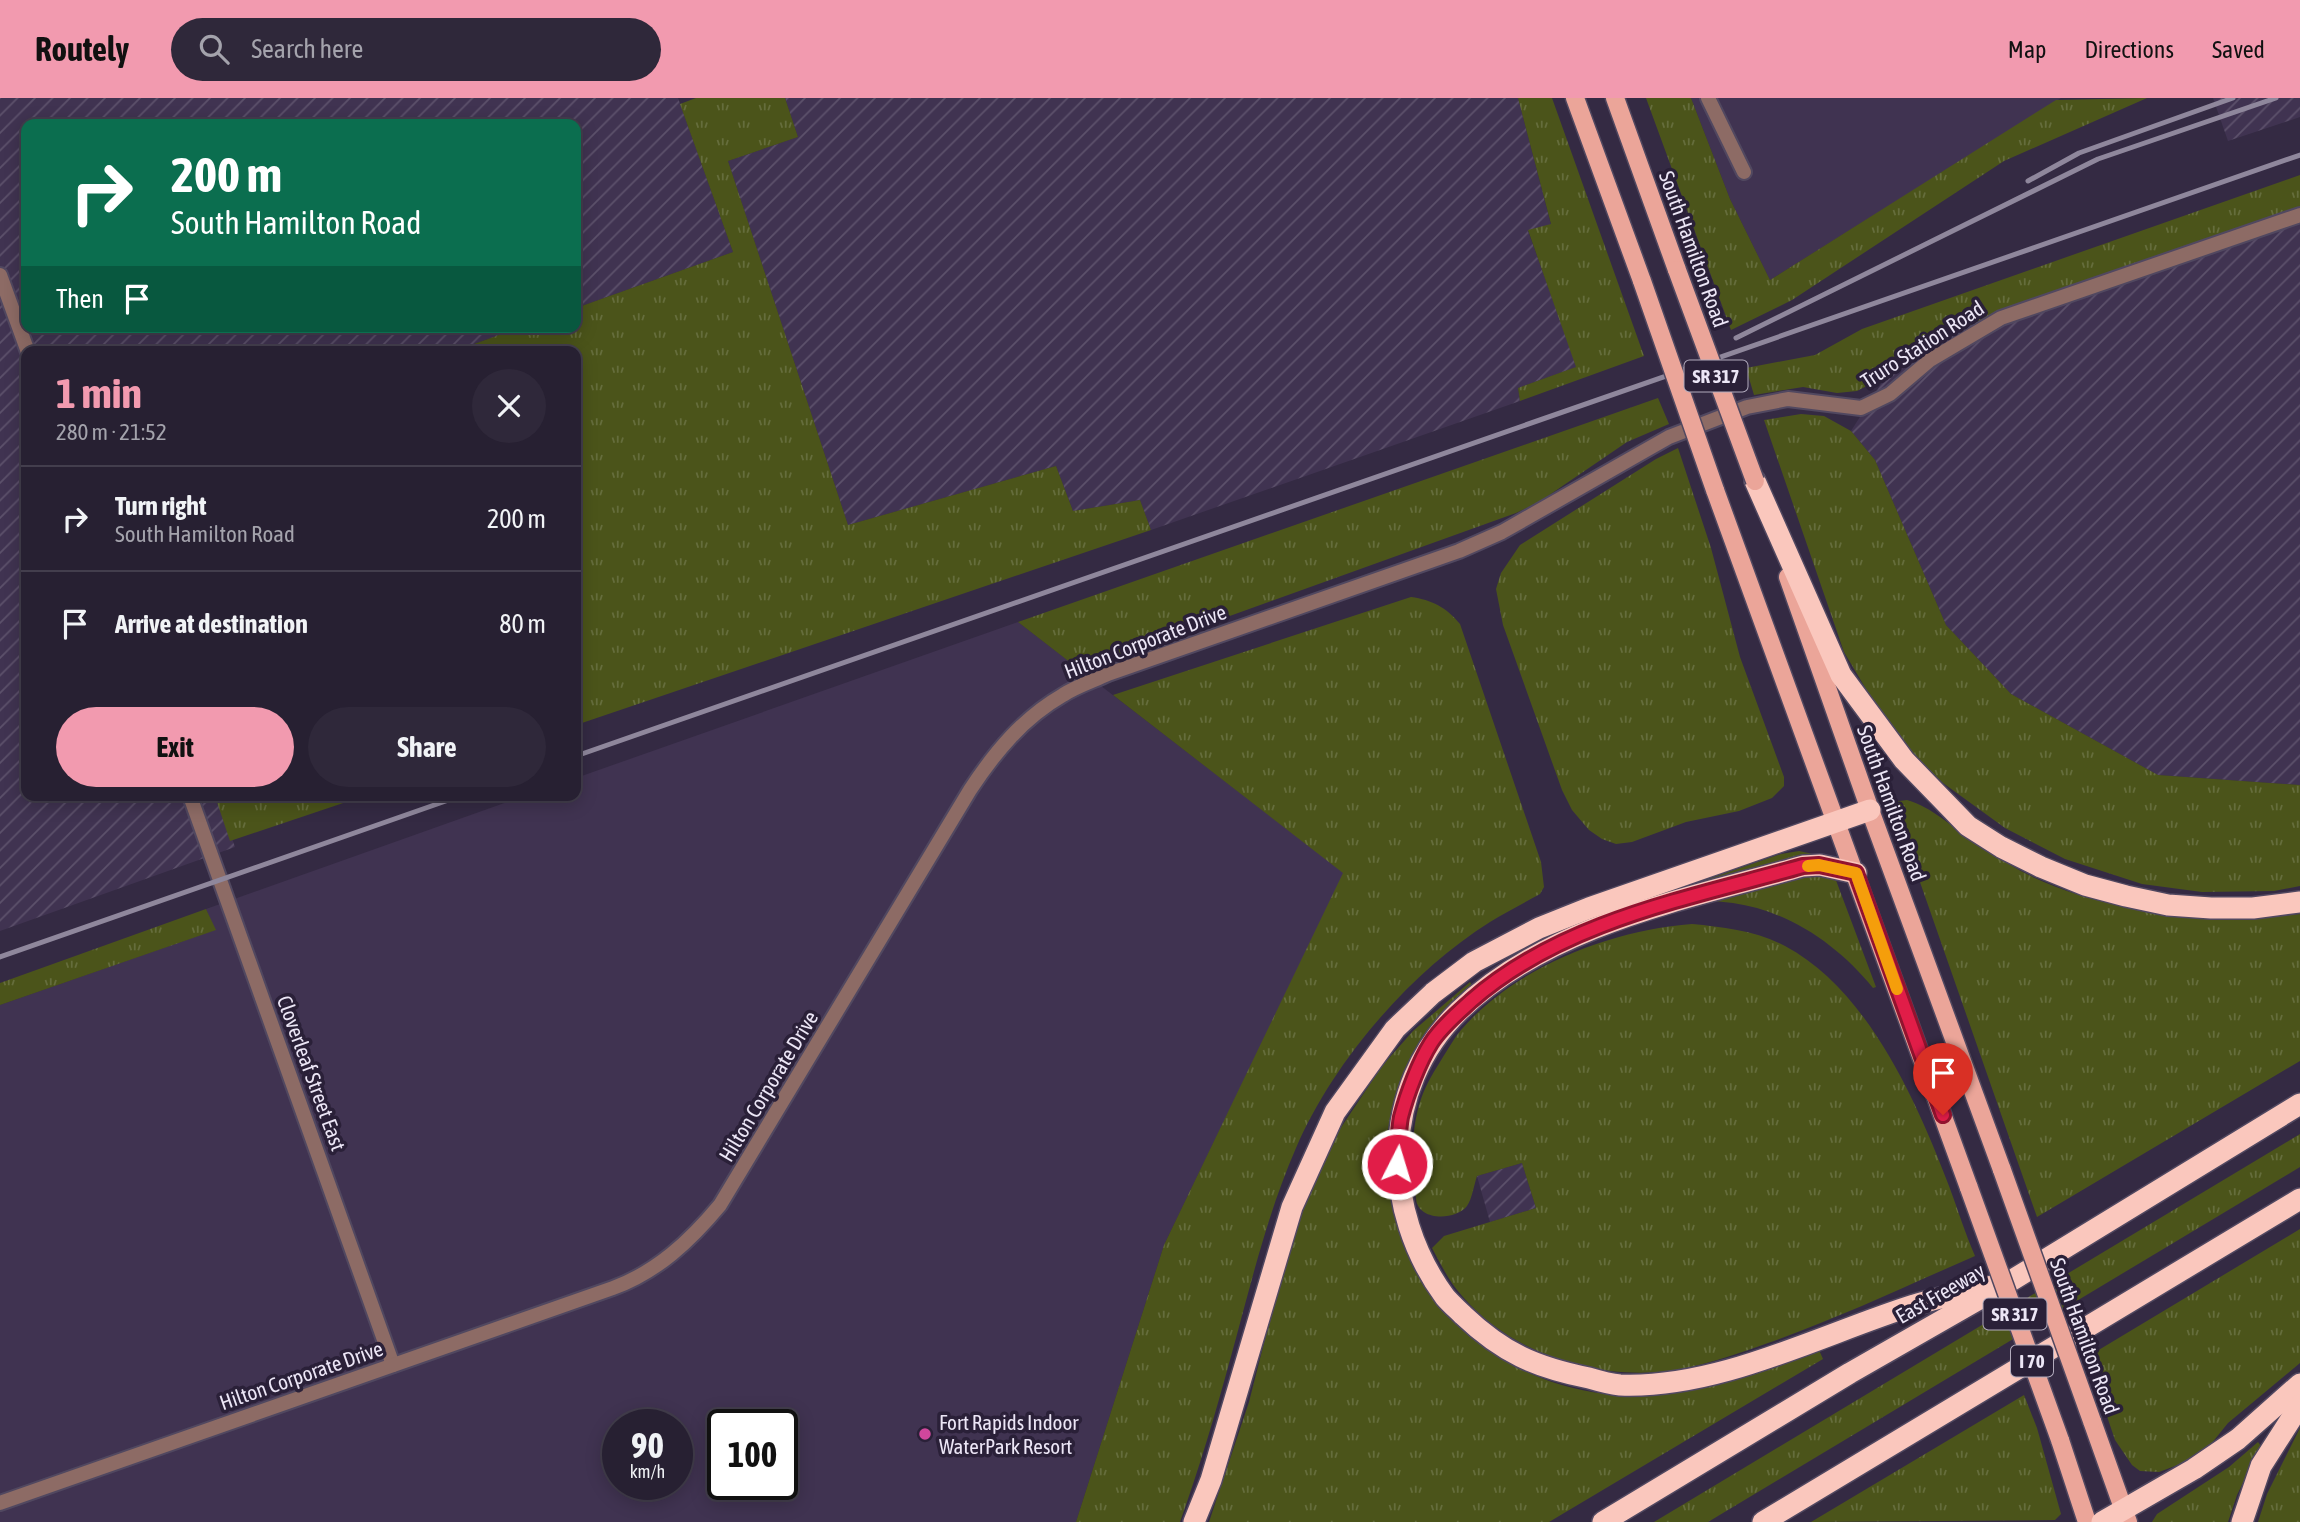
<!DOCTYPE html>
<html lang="en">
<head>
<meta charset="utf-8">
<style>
	:root { --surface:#272032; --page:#2f283a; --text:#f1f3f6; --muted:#a4a3ac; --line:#433e4d; --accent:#f29aaf }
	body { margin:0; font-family:"Asap Condensed",sans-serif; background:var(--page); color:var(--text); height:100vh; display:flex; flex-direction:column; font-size:26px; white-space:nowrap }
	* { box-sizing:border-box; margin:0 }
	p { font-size:23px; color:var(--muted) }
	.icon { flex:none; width:38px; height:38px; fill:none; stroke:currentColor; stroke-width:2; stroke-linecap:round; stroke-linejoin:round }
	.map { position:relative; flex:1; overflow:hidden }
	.panel { position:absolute; left:21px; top:248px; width:560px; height:455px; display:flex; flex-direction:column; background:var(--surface); border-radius:14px; box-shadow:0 4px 18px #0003,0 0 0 2px var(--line) }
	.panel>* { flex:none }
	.banner { position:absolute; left:21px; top:21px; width:560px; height:214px; border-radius:14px; box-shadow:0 4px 18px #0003,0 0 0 2px var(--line); background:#0b6e4f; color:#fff; overflow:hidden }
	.speed { position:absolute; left:602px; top:1311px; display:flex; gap:14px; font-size:35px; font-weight:700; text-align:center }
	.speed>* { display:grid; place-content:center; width:91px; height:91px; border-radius:50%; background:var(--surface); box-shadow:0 4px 18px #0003,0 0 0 2px var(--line); line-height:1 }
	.speed small { font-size:18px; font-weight:400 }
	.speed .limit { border:4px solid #111; border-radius:10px; background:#fff; color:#111 }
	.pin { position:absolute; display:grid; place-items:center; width:60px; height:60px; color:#fff; margin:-72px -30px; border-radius:50% 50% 50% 0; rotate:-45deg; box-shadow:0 0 7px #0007 }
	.pin .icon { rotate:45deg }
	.me { position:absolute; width:77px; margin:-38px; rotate:5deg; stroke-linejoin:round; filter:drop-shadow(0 0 5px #0008) }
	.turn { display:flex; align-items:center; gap:24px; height:147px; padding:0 35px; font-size:32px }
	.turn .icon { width:91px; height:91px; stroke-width:2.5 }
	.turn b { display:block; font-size:49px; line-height:60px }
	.then { display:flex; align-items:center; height:66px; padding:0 35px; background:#0003; gap:14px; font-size:26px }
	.round { display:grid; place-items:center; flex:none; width:74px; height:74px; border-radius:37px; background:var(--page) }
	.summary { display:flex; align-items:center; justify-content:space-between; height:119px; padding:0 35px }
	h1 { font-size:42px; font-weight:700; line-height:52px; color:var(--accent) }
	.cta { display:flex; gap:14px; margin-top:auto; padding:14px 35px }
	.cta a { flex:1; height:80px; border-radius:42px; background:var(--accent); color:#111; font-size:28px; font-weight:700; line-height:80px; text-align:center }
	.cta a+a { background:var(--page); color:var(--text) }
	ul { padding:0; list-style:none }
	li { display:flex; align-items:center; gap:21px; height:105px; padding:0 35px; border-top:2px solid var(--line) }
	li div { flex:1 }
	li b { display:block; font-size:26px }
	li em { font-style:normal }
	header { display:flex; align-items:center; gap:42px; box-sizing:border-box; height:98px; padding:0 35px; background:var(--accent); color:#111 }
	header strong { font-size:33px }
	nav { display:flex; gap:38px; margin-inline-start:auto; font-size:24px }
	.search { width:490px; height:63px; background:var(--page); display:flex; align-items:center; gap:18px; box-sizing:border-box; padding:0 24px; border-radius:38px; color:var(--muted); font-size:26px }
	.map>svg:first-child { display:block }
</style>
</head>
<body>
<header>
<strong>Routely</strong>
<div class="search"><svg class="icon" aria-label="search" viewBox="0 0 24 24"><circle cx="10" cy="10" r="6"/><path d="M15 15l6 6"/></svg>Search here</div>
<nav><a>Map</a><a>Directions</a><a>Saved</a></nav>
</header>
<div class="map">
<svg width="2300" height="1424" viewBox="0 0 2300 1424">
	<defs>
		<pattern id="industrial-furrows" width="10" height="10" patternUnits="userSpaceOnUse" patternTransform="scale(1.75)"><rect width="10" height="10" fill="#403351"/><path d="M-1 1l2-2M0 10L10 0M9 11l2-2" fill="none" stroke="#5c516b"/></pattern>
		<pattern id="grass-tufts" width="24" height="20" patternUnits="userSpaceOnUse" patternTransform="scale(1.75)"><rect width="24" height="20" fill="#4b541a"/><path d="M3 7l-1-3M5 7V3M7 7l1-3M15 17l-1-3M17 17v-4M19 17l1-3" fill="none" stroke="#656d3c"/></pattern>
	</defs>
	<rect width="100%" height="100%" fill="#342a43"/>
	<!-- built -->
	<g fill="#403351" fill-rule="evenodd">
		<path d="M1691,0H2061L1770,182L1730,101Z"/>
		<path d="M1018,524L1344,775L1164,1147L1076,1424H0V907L215,832L206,811L524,698H576V680ZM618,1326H677V1386H618ZM723,1326H782V1386H723Z"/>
	</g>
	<!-- industrial -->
	<g fill="url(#industrial-furrows)">
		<path d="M0,0H678L733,154L576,210V26H26V229H521L452,254H26V698H217L235,749L0,833Z"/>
		<path d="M785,0H1518L1551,127L1528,133L1577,269L1518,290L1520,303L1151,432L1140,402L1073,413L1056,368L848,427L728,63L798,39Z"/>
		<path d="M2213,0H2300V19L2228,43Z"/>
		<path d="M2300,111V687L2158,677L2011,596L1946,527L1875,362L1851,333L1886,278L1967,228Z"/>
		<path d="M1522,1065L1536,1110L1490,1124L1477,1078Z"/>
	</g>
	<!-- grass -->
	<g fill="url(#grass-tufts)">
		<path d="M696,0H785L798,39L728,63L848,427L1056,368L1073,413L1140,402L1151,432L576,627V254H452L521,229H576V210L733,154L680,6Z"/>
		<path d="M1518,0H1552L1644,258L1520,303L1518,290L1576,269L1528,132L1551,126Z"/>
		<path d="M1646,0H1691L1730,101L1770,182L2056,2L2147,0L2004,63L1792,202L1731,232Z"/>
		<path d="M2300,77V111L1967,228L1886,278L1857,293L1837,295L1803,289L1754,297L1746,270L1815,257L1862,231Z"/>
		<path d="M1658,300L1669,326L1627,344L1539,404L1516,415L1080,572L1018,524Z"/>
		<path d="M1801,316L1824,318L1851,333L1875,362L1946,527L2011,596L2158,677L2300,687V788L2274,793L2202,794L2142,786L2065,761L2005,730L1943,685L1912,657L1866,591L1844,554L1764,322Z"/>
		<path d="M1678,350L1711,450L1740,559L1784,679V688L1772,700L1739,713L1686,724L1632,744L1616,746L1602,741L1589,732L1572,712L1562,692L1503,527L1496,491L1501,475L1520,447L1656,361Z"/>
		<path d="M1411,499C1432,502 1446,509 1460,526L1541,764L1544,789L1540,796C1524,805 1506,814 1490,824C1410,874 1333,964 1296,1050C1266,1119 1250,1190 1230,1262C1215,1317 1199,1371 1180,1424H1076L1164,1147L1343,775L1113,597Z"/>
		<path d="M215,698H364L230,743Z"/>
		<path d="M1907,702C1932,709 1952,729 1974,744C1988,754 2004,763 2019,772C2096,814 2214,826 2300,816V963L2037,1119L1892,704Z"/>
		<path d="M1799,753C1819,757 1823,758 1834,777L1876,889L1873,890C1838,847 1789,813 1733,805C1705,801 1675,802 1647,802L1781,756Z"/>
		<path d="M206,811L216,832L0,907V885Z"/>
		<path d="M1692,826C1723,829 1757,833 1785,848C1868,892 1917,1004 1949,1088C1958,1112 1965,1135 1975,1158C1906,1188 1839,1220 1768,1245C1740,1255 1711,1265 1682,1271C1605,1285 1515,1259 1463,1199C1450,1185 1441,1167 1432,1150L1444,1138L1536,1110L1522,1065L1477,1078C1474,1087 1472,1101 1467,1108C1455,1123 1418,1123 1416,1101C1412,1067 1410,1034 1421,1001C1426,986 1435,972 1443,959C1449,950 1454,940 1461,932C1515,869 1611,832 1692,826Z"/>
		<path d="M1470,884L1472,887C1441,919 1412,953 1398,995C1387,1028 1385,1062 1391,1095C1409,1198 1488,1277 1592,1294C1671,1307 1745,1277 1819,1252L1823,1261L1549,1424H1209L1249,1304L1290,1143L1334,1040L1382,968L1413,933Z"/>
		<path d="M2300,1036V1069L1708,1424H1654Z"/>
		<path d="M2300,1131V1265L2228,1325L2211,1346L2191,1362L2159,1374L2140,1373L2132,1367L2115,1342L2087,1259Z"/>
		<path d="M2024,1297L2037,1330L2061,1416L2055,1422L1811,1424Z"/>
		<path d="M2300,1330V1424H2258L2267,1396Z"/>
		<path d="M2258,1344L2261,1348L2237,1397L2228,1424H2152L2157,1416L2229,1369Z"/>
	</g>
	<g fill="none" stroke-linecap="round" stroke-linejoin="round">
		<!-- minor casing -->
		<g stroke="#514860" stroke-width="18">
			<g id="minor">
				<path d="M1708,0L1744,74"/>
				<path d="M0,177L28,254"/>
				<path d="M190,698L393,1267"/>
				<path d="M0,1405L613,1190C657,1174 690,1143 720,1107L970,692C995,654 1023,620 1063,597C1077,588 1093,583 1108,576L1459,453L1502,434L1669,339L1747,309L1788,301L1861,310L1890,296L1930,262L2001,220L2300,117"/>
			</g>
		</g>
		<!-- primary casing -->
		<g stroke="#514860" stroke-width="21">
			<g id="primary">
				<path d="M1575,0L1642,183"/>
				<path d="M1615,0L1677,172"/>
				<path d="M1715,392L1969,1090"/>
				<path d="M1788,479L1870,712L2002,1072"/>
				<path d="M2092,1323L2128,1424"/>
				<path d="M2060,1342L2087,1424"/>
			</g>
		</g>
		<!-- motorway casing -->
		<g stroke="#514860" stroke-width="24">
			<g id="motorway">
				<path d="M1755,383L1841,577L1904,662L1968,728L2001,749L2041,769L2085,787L2126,798L2168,807L2211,810H2253L2300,804"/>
				<path d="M1856,775L1820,767L1803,768C1687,801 1549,826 1459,913C1380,990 1381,1112 1445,1199C1450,1205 1457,1211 1463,1217C1503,1255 1535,1269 1589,1280C1599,1283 1610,1286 1620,1287C1719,1291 1822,1236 1914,1207C1945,1198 1978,1192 2009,1184"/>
				<path d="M1194,1424L1211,1382L1292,1109L1335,1014L1395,931L1433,895L1474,864L1539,830L1589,810L1870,712"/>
				<path d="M1603,1424L1850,1275L2009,1184L2300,1006"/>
				<path d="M1763,1424L2300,1101"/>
				<path d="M2102,1424L2194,1371L2238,1341L2300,1286"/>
				<path d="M2242,1424L2261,1368L2300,1307"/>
			</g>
		</g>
		<!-- minor -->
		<use href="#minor" stroke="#8d6b65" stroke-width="14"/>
		<!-- primary -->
		<use href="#primary" stroke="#eba599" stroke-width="18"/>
		<!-- motorway -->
		<use href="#motorway" stroke="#fac7bd" stroke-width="21"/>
		<!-- rail -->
		<g stroke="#8f879c" stroke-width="5">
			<path d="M2028,83L2079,55L2233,0"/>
			<path d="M1736,240L2098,61L2276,0"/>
			<path d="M576,658L2300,57"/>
			<path d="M0,859L460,698"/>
		</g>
		<!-- primary-bridge casing -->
		<g stroke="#514860" stroke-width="21" stroke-linecap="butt">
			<g id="primary-bridge">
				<path d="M1677,172L1755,383"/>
				<path d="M1642,183L1715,392"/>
				<path d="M2002,1072L2092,1323"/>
				<path d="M1969,1090L2060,1342"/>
			</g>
		</g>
		<!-- primary-bridge -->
		<use href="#primary-bridge" stroke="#eba599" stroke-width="18"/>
	</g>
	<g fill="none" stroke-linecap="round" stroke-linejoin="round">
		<!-- route casing -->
		<g stroke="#92132f" stroke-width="18">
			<path id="route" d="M1397,1066C1399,1051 1398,1034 1401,1019C1407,996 1419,964 1431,945C1441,929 1458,915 1471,903C1562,823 1690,800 1803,768L1819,767L1856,775L1943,1017"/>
		</g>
		<!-- route -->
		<use href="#route" stroke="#e11d48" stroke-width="12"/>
		<!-- slow -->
		<path stroke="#f59e0b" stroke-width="12" d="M1808,768L1819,767L1856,775L1897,891"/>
	</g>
	<!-- markers -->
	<circle fill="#d1479c" stroke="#2a2038" stroke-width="2.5" cx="925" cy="1336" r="7"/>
	<g text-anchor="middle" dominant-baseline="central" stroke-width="7" stroke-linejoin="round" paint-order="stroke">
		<!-- shield labels -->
		<g fill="#2a2038" stroke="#b2abbd" stroke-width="2">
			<rect x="1684.5" y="262.5" width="63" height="31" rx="5"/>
			<rect x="1983.5" y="1200.5" width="63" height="31" rx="5"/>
			<rect x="2011" y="1247.5" width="42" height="31" rx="5"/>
		</g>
		<g font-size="19" font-weight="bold" fill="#ece6f6">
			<text x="1716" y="278">SR 317</text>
			<text x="2015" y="1216">SR 317</text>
			<text x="2032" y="1263">I 70</text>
		</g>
		<!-- street labels -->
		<g font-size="21" fill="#ece6f6" stroke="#2a2038">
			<text transform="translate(1694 151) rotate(70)">South Hamilton Road</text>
			<text transform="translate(1922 246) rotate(-33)">Truro Station Road</text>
			<text transform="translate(1145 543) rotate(-21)">Hilton Corporate Drive</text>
			<text transform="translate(1892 705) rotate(70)">South Hamilton Road</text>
			<text transform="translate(312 975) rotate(70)">Cloverleaf Street East</text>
			<text transform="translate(768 988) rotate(-59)">Hilton Corporate Drive</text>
			<text transform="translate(1940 1195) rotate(-30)">East Freeway</text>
			<text transform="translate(2085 1238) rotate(70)">South Hamilton Road</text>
			<text transform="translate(301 1277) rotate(-19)">Hilton Corporate Drive</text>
		</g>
		<!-- poi labels -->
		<g font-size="21" fill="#ece6f6" stroke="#2a2038" text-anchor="start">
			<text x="939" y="1324">Fort Rapids Indoor<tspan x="939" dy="24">WaterPark Resort</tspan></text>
		</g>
	</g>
</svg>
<div class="speed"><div>90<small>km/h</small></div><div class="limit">100</div></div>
<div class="pin" style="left:1943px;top:1017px;background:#d93025"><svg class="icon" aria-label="arrive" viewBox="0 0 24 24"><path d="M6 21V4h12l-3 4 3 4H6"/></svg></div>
<svg class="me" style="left:1397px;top:1066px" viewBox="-20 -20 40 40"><circle r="17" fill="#e11d48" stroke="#fff" stroke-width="3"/><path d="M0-11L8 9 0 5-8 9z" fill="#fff"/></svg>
<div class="banner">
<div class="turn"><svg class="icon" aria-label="right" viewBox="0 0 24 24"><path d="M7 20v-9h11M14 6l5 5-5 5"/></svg><div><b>200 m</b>South Hamilton Road</div></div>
<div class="then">Then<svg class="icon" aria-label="arrive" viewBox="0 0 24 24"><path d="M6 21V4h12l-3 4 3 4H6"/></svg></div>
</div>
<section class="panel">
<div class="summary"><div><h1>1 min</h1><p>280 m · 21:52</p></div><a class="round"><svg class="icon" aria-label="close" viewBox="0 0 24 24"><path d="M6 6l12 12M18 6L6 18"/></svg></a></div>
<ul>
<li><svg class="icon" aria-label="right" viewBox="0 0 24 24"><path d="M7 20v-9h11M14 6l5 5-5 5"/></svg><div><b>Turn right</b><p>South Hamilton Road</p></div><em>200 m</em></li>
<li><svg class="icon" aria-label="arrive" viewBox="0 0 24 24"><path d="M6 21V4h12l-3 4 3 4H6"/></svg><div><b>Arrive at destination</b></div><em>80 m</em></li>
</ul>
<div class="cta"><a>Exit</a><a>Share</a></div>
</section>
</div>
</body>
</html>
